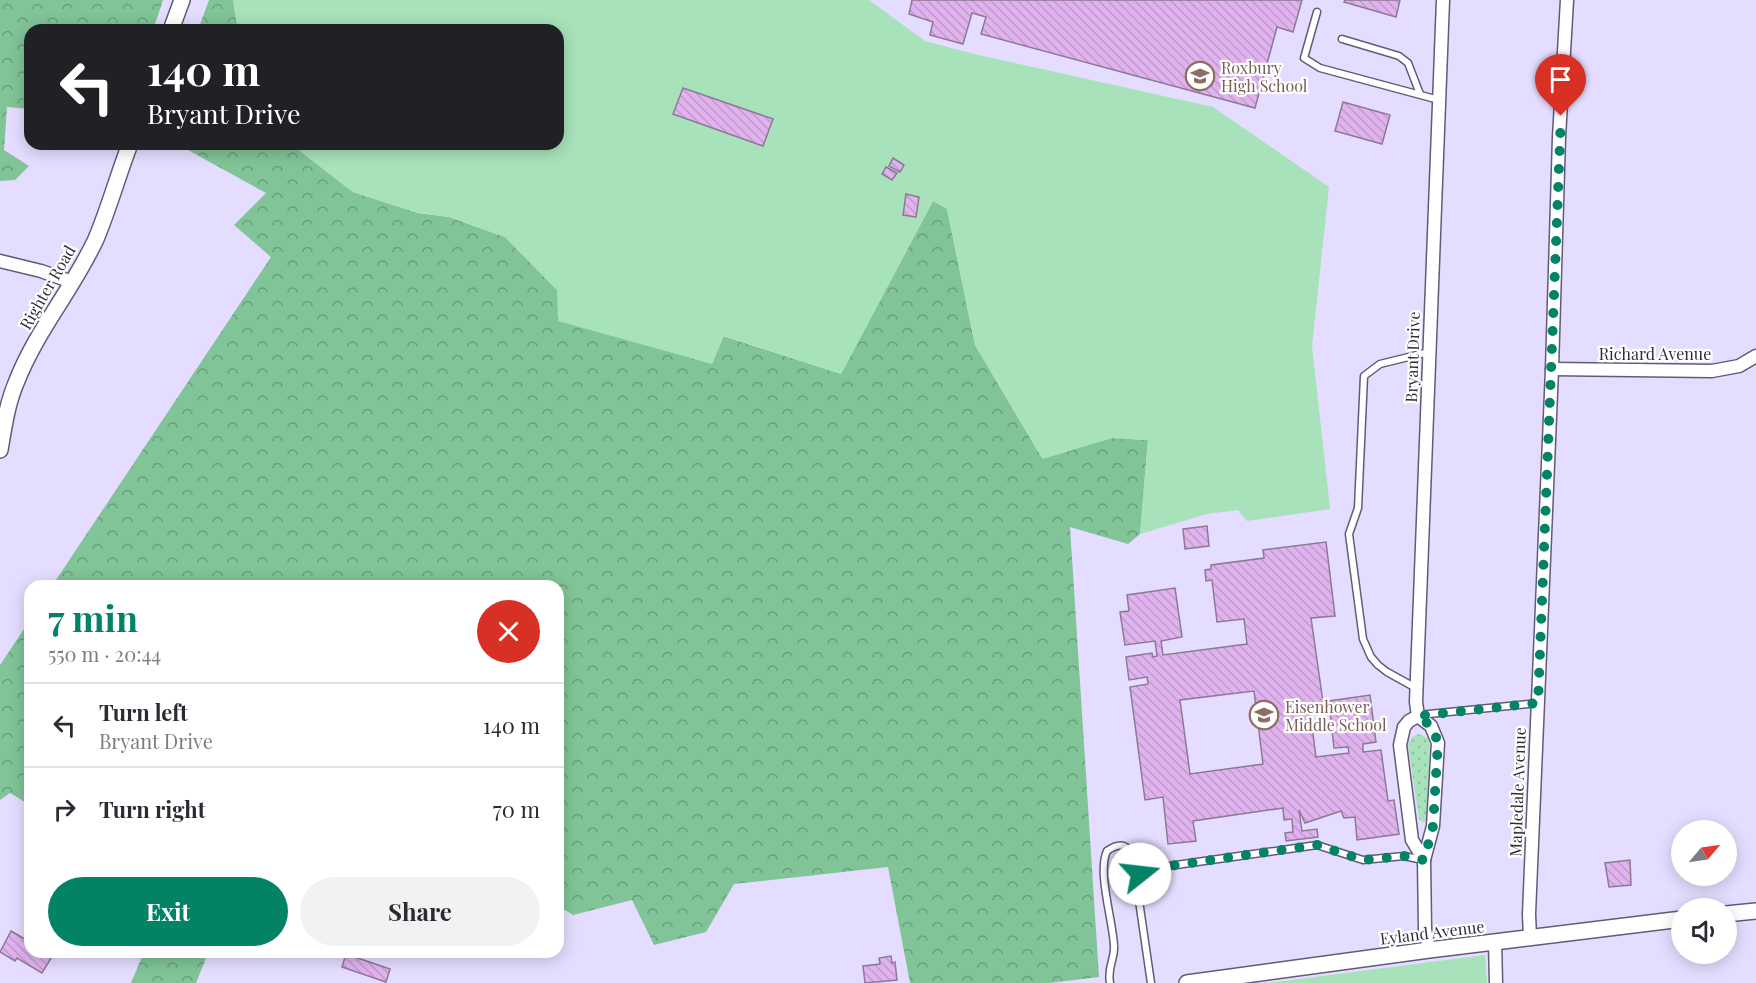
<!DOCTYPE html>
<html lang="en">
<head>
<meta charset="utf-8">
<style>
	:root { --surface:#fff; --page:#f2f2f3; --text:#2b2b33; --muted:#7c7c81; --line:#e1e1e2; --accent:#028365 }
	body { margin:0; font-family:"Playfair Display",serif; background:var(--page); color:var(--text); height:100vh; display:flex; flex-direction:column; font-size:22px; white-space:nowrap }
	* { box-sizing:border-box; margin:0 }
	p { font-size:20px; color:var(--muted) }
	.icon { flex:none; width:33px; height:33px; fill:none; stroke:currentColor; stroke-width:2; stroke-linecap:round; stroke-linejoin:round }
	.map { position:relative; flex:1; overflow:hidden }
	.side { position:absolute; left:24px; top:580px; width:540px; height:378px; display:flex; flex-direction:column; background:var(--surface); border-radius:18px; box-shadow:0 3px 15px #0003 }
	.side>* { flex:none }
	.top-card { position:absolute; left:24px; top:24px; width:540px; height:126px; border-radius:18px; box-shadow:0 3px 15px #0003; background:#202124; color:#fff; overflow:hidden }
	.needle { width:39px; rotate:61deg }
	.buttons { position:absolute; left:1671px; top:820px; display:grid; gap:12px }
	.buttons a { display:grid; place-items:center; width:66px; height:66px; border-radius:50%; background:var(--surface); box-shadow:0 3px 15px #0003; font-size:30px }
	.pin { position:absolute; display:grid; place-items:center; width:51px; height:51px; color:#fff; margin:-62px -26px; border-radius:50% 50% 50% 0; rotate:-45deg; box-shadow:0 0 6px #0007 }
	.pin .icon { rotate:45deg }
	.me { position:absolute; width:66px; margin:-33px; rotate:74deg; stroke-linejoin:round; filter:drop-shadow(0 0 4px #0008) }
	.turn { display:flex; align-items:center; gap:21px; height:126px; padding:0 24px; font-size:27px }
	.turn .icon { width:78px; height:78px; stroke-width:2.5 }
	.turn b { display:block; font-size:42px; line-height:51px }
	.round { display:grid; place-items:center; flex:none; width:63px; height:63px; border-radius:32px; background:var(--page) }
	.head { display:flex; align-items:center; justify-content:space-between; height:102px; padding:0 24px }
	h1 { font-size:36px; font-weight:700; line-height:45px; color:var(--accent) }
	.action { display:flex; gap:12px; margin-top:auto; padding:12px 24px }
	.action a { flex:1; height:69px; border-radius:36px; background:var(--accent); color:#fff; font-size:24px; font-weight:700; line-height:69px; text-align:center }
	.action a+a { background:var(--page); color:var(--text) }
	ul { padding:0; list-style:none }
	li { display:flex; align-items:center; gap:18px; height:84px; padding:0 24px; border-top:2px solid var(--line) }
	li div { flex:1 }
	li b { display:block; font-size:22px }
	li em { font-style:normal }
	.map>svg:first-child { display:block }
</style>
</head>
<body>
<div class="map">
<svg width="1756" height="983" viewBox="0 0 1756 983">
	<defs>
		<pattern id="grass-dots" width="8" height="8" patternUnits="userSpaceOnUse" patternTransform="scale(1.5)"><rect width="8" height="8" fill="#a8e2ba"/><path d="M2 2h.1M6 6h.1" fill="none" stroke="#91c2a0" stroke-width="1.8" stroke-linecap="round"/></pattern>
		<pattern id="forest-crowns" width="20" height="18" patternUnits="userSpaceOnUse" patternTransform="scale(1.5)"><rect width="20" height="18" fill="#80c497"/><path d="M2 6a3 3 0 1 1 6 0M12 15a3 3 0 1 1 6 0" fill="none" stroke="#699f7c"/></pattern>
		<pattern id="building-back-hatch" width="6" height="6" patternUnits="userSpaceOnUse" patternTransform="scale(1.5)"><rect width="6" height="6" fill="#e0b3ef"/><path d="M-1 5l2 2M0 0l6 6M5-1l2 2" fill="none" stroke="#c09ace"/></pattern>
	</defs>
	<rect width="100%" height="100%" fill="#e4ddff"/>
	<!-- grass -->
	<path fill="url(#grass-dots)" d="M1418,734L1428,738L1430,746L1427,819L1423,823L1419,819L1408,745L1412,737Z"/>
	<!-- forest -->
	<g fill="url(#forest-crowns)">
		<path d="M0,0H163L153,30H30V109L7,107L4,150L29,166L15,180L0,181Z"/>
		<path d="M209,0H233L238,30H198Z"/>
		<path d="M177,144H291L353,192L418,213L449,217L505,237L557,290L712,364L723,336L841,374L933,201L947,209L975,345L1042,458L1112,438L1148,440L1140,534L1128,544L1070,527L1099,977L1049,983H910L888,867L734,884L706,932L654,945L632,900L573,915L558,905V586H52L271,257L234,225L266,193Z"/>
		<path d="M30,620V805L10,793L0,800V665Z"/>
		<path d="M144,952H208V953L196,983H131Z"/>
	</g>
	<!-- park -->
	<g fill="#a8e2ba">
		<path d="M233,0H869L925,41L974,54L1213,107L1329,187L1312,346L1330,509L1247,521L1238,510L1207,514L1140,534L1148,440L1112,438L1043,459L975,345L947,209L933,201L841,374L724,336L712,364L558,321L557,290L505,237L449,217L418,213L353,192L291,144H558V30H238Z"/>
		<path d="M1485,955L1487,983H1269Z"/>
	</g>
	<!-- building -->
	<g fill="url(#building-back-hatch)" stroke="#8d7994" stroke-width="1.5" fill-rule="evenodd">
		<path d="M912,0H1302L1293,32L1277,27L1255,108L981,34L986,17L972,13L963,44L930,35L933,22L909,14Z"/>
		<path d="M1345,0H1400L1396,17L1344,2Z"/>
		<path d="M683,88L773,119L763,146L673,114Z"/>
		<path d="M1343,102L1390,115L1382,144L1335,131Z"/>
		<path d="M893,158L904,165L900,172L889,166Z"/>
		<path d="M886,167L897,173L892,180L882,174Z"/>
		<path d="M906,194L919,197L916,217L903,215Z"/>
		<path d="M1207,526L1209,546L1185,549L1183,529Z"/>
		<path d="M1326,542L1335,616L1311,618L1323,702L1309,704L1316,757L1349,753L1348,747L1334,748L1329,701L1370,695L1376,742L1363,744V752L1381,750L1388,801L1394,800L1399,834L1357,840L1355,817L1344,818L1341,811L1305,823L1299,810L1302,831L1317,829L1318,837L1286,841L1285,833L1293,832L1292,819L1284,820L1283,808L1193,821L1196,841L1168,844L1163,797L1145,800L1130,687L1148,684L1147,677L1129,680L1126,657L1152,653L1153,657L1157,656L1155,641L1125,645L1120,612L1129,611L1127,595L1175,588L1182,637L1161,641L1163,655L1247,644L1244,619L1217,622L1212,580L1206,581L1205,570L1211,569V565L1264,558L1263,550ZM1254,691L1263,764L1190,774L1180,700Z"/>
		<path d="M1630,860L1631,885L1609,887L1605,863Z"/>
		<path d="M11,931L30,942V952H48L53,955L42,973L17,958L15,961L0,952Z"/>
		<path d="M346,954L390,969L386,982L342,967Z"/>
		<path d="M891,956L892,963L895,962L897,980L865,983L863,966L880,964L879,958Z"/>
	</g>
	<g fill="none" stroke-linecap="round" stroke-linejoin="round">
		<!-- service casing -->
		<g stroke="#615b78" stroke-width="9">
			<g id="service">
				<path d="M1317,12L1304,58L1320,68L1439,100"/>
				<path d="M1342,39L1399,56L1408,63L1420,94"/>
				<path d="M1416,688L1387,672L1378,665L1371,657L1363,639L1349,534L1358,508L1364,376L1380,364L1429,352"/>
				<path d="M1419,715L1538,703"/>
				<path d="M1110,983C1107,966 1115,960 1114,946C1113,921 1097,872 1107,851C1129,835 1134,857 1140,874"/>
				<path d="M1151,983L1137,887L1140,874L1155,868L1317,845L1363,860L1404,856L1423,860"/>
			</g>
		</g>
		<!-- minor casing -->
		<g stroke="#615b78" stroke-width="15">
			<g id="minor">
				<path d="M0,261L41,271L72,282"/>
				<path d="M1552,369L1712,371L1739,366L1756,356"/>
				<path d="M1418,716L1409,721L1404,727L1400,745L1412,840L1424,860L1433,826L1438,743L1431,726L1418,716L1416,702L1443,0"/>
				<path d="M1424,860L1425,929L1429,950"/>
				<path d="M1530,938L1529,914L1552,369L1559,137L1567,0"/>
				<path d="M1495,942L1496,983"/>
			</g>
		</g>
		<!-- tertiary casing -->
		<g stroke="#615b78" stroke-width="18">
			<g id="tertiary">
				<path d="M171,30L182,0"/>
				<path d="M0,450C4,427 7,404 16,383C36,331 73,289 96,239C109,208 118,175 130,144"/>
				<path d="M1726,914L1756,911"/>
				<path d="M1187,983L1429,950L1682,919"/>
			</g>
		</g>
		<!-- service -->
		<use href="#service" stroke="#fff" stroke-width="6"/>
		<!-- minor -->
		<use href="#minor" stroke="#fff" stroke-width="12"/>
		<!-- tertiary -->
		<use href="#tertiary" stroke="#fff" stroke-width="15"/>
	</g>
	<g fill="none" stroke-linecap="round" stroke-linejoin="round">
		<!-- route -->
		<path stroke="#028365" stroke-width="10" stroke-dasharray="0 18" d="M1140,874L1155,868L1317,845L1363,860L1404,856L1424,860L1433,826L1438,742L1431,726L1418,716L1538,703L1561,116"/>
	</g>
	<!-- icons -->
	<defs>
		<g id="school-ring" transform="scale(1.5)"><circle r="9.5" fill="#fff" stroke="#8d6e63" stroke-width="1.5"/><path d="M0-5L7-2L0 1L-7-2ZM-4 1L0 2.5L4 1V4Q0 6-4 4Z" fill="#8d6e63"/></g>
	</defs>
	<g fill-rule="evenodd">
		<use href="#school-ring" x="1200" y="76"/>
		<use href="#school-ring" x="1264" y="715"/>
	</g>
	<g text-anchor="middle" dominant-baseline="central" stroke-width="4.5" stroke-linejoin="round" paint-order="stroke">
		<!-- education labels -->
		<g font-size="16" fill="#785e54" stroke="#fff" text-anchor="start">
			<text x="1221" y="67">Roxbury<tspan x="1221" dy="18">High School</tspan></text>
			<text x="1285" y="706">Eisenhower<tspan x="1285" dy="18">Middle School</tspan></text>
		</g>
		<!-- street labels -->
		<g font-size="16" fill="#2c2a36" stroke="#fff">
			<text transform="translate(47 287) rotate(-60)">Righter Road</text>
			<text x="1655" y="353">Richard Avenue</text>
			<text transform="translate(1412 357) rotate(-88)">Bryant Drive</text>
			<text transform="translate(1517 792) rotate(-88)">Mapledale Avenue</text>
			<text transform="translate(1432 932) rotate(-7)">Eyland Avenue</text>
		</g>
	</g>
</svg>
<div class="buttons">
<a><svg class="needle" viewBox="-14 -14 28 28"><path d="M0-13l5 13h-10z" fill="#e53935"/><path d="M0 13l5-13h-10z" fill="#7c7c81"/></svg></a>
<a><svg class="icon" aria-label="sound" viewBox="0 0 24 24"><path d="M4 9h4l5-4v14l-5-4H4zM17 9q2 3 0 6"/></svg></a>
</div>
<div class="pin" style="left:1561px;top:116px;background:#d93025"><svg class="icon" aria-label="arrive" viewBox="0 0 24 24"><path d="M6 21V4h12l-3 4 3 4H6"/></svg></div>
<svg class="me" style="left:1140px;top:874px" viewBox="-20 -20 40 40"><circle r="19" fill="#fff"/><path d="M0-13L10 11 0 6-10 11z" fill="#028365"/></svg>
<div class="top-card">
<div class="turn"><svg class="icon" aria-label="left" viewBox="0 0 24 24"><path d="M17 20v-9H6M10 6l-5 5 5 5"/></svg><div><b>140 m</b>Bryant Drive</div></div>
</div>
<section class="side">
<div class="head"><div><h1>7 min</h1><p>550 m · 20:44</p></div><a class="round" style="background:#d93025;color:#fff"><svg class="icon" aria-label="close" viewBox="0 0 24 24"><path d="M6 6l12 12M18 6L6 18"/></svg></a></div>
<ul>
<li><svg class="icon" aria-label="left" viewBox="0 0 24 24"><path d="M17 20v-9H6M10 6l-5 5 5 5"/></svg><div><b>Turn left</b><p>Bryant Drive</p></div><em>140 m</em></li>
<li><svg class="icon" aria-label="right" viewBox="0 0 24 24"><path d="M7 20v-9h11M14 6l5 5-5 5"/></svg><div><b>Turn right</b></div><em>70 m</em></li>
</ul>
<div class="action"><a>Exit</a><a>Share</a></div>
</section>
</div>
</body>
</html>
